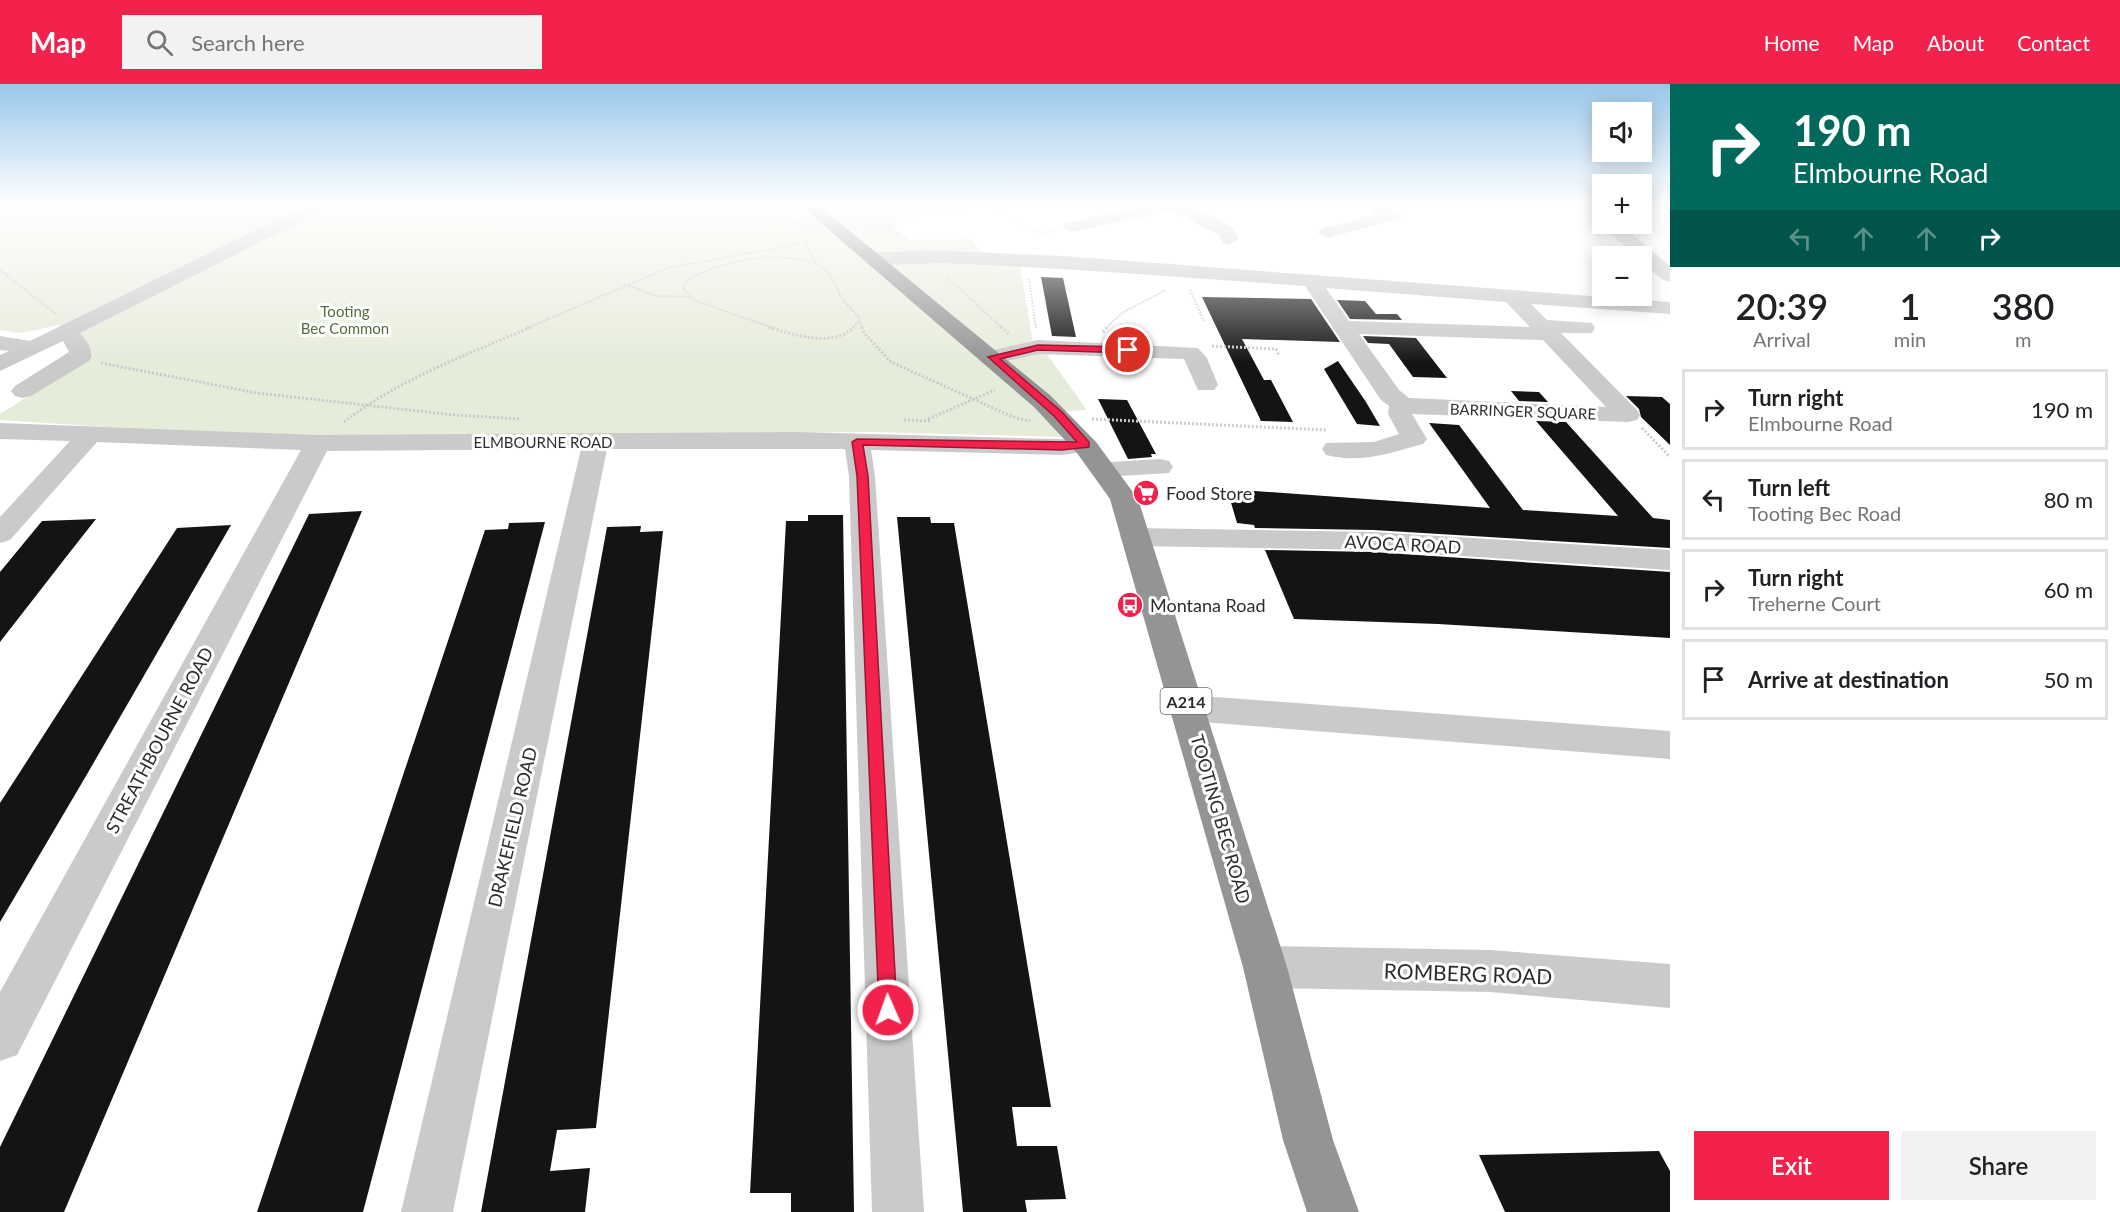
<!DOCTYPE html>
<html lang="en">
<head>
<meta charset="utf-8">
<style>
	:root { --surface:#fff; --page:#f2f2f2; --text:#202124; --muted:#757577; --line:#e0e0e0; --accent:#f2224d }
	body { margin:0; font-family:Lato,sans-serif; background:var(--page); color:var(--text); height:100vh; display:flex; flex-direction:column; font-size:22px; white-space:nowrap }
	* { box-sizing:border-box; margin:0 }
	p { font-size:20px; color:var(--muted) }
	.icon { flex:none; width:33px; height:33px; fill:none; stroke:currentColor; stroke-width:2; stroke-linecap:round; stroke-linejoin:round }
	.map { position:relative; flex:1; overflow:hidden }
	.details { display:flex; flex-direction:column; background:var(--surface); width:450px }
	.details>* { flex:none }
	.guide { background:#00695c; color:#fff; overflow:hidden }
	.tools { position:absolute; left:1592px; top:18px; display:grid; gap:12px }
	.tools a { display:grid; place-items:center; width:60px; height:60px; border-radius:0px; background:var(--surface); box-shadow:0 3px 15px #0003; font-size:30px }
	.pin { position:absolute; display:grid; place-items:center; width:51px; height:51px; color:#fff; margin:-26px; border:3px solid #fff; border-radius:50%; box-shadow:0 2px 6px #0007 }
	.me { position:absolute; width:66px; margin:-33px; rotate:358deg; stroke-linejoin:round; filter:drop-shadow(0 0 4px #0008) }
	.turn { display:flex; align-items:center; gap:21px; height:126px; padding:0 24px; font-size:27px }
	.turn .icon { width:78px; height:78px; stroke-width:2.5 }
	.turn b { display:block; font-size:42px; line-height:51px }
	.lanes { display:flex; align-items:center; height:57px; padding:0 24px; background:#0003; justify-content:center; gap:30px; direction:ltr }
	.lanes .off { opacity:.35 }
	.eta { display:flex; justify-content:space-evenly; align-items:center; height:102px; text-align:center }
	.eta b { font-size:36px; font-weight:600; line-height:42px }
	.primary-button { display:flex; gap:12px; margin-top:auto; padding:12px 24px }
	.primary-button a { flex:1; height:69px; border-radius:0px; background:var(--accent); color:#fff; font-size:24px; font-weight:600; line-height:69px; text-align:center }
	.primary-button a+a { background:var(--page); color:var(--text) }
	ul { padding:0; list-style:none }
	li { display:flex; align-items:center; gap:18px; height:81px; margin:0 12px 9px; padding:0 12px; border:3px solid var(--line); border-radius:0px }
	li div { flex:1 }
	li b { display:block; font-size:22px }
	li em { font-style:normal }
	header { display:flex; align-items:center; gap:36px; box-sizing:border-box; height:84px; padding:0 30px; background:var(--accent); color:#fff }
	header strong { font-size:28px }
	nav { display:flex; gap:33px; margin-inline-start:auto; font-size:21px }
	.search { width:420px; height:54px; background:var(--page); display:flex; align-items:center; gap:15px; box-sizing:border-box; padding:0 21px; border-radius:0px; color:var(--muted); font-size:22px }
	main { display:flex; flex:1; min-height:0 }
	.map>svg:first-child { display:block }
</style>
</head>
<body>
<header>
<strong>Map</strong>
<div class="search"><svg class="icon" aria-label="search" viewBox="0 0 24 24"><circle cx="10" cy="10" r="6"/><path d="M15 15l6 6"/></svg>Search here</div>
<nav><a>Home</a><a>Map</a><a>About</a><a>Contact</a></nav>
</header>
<main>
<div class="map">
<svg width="1670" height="1128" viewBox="0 0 1670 1128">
	<rect width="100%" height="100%" fill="#fff"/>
	<!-- green -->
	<path fill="#e6ecda" d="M0,121H885L905,133L890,139L909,156L972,155L986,178L1020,181L1033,258L1043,265L1087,326L1039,329L1067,353L870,348L324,352L107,343L0,336V330L93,272L82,254L59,241L21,249L0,246Z"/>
	<!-- building -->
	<g fill="#141414">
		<path d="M1041,193L1063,194L1076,253L1052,252Z"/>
		<path d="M1202,213L1311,215L1340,258L1242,255L1264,296H1271L1293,338L1261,337Z"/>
		<path d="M1337,216L1365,217L1376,230H1397L1402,236L1350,235Z"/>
		<path d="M1363,252L1416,254L1447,294L1413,293L1389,260L1368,259Z"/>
		<path d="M1338,277L1366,318L1380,342L1357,340L1324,285Z"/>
		<path d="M1511,307L1539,308L1548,318L1519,317Z"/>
		<path d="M1626,312L1662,313L1670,320V361L1641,333L1639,325Z"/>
		<path d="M1098,315L1127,316L1156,370H1151L1152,373L1128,375Z"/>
		<path d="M1536,337L1566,338L1653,434L1670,436V464L1373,446L1255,444L1254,441L1237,439L1227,405L1490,424L1429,339L1459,341L1523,426L1618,432Z"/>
		<path d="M362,427L64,1128H0V1063L309,430Z"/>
		<path d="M808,431H843L854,1128H791V1109H750L786,437H808Z"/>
		<path d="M897,433H930L931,439H954L1051,1023H1012L1017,1062H1057L1066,1115L1025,1116L1027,1128H963Z"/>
		<path d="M96,435L70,468L0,558V488L42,437Z"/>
		<path d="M545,438L363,1128H257L485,446L508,445L509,439Z"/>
		<path d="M231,441L86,692L0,838V719L177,444Z"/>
		<path d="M641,442L640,448L663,447L596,1044L557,1046L550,1087L590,1084L585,1128H481L607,443Z"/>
		<path d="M1265,466L1373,468L1670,488V554L1438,540L1294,535Z"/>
		<path d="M1659,1067L1670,1087V1128H1505L1479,1071Z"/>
	</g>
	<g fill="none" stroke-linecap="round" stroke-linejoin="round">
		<!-- path-far1 -->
		<g stroke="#cacaca" stroke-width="2" stroke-dasharray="1.5 1.5" stroke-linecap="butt">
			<path d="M769,121L782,133L804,142"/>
			<path d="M857,121L902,154"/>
			<path d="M877,121L913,132"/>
			<path d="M1012,134L1041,150L1054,147"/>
			<path d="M865,142L888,143"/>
			<path d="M812,146L805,159L816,179L830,190L842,215L858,232L862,244"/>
			<path d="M870,149L921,131L974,121"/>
			<path d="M0,186L56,230"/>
			<path d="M947,193L1002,244"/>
			<path d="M1029,195L1036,244"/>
			<path d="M624,200L657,212L689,213"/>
			<path d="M1190,206L1204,237"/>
			<path d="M527,244L668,184L805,159"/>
			<path d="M773,244L696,217L683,205L686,197C724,175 773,167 815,179"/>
			<path d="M853,244L858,238"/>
			<path d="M1106,244L1122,229L1166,206"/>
		</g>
		<!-- path -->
		<g stroke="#cacaca" stroke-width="3" stroke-dasharray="2 2" stroke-linecap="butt">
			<path d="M769,243C793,251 833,264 854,243"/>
			<path d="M862,243L864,249L891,278L1013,333L1030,337"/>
			<path d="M1001,243L1010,251"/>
			<path d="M1103,248L1107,243"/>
			<path d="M1212,262L1276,265L1279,272"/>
			<path d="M101,279L257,309L454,331L521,335"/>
			<path d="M928,335L995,306"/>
			<path d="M1092,335L1327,346"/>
			<path d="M904,336L932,337"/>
			<path d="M344,338C399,295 467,271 531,243"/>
			<path d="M1642,344L1670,373"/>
		</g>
		<!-- minor -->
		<g fill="#cacaca" fill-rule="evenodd">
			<path d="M307,121H329L326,125L80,249L89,261L92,272L89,277L31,312L23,314L15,312L11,307L15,302L69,268L63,257L0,287V271L9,267L0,266V252L30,257Z"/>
			<path d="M992,121H1012L1003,126L995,125Z"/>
			<path d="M1149,121H1188L1234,144L1238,155L1229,161L1222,159L1219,151L1172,126L1072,148L1063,143L1066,139Z"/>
			<path d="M1365,121H1386L1402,131L1399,135L1327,154L1318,149L1321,145L1377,130Z"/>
			<path d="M1581,121L1602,123V137L1596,136Z"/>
			<path d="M1602,139L1620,140L1670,182V198L1663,196L1641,177V172H1636L1604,144Z"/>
			<path d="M925,166L1063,172L1670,218V230L1531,220L1547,236L1592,239L1595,244L1592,249H1561L1637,326L1640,331L1637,336L1628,338L1412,330L1427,355L1423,360C1388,369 1363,380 1326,371L1322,365L1326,359L1374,358L1399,350L1388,330L1389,322L1381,316L1305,202C1184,193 1065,184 944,179C929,178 871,185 864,175L874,169ZM1326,204L1506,218L1530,243L1349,237ZM1359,250L1543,256L1606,323L1409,314L1399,306Z"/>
			<path d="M1038,256L1198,264L1207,274L1218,301L1214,306H1198L1184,275L1038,270L993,280L985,278L982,273L985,268Z"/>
			<path d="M0,339L318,351L797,348L1094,356L1098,361L1094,366L1062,371L871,366L875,392L924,1128H872L849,392L845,365H607L453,1128H401L581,365L327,367L17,971L0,977V908L301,366L97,358L10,456L0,459V433L70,357L0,355Z"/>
			<path d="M1160,375L1169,377L1173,383L1169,389L1103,393L1094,391L1090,385L1094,379Z"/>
			<path d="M1135,444L1373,448L1670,466V486L1373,466L1135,462L1125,459L1120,453L1125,447Z"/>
			<path d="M1189,611L1670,647V675L1189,637L1177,633L1171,624L1177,615Z"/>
			<path d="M1265,862L1490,866L1670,880V924L1490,908L1265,904L1249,898L1243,883L1249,868Z"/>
		</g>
		<!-- highway -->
		<path fill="#949494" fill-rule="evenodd" d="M800,121H818L1051,312L1096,358L1138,415L1287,883L1333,1056L1359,1128H1307L1283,1056L1243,883L1110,415L1077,369L1034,323Z"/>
	</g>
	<!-- sky -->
	<linearGradient id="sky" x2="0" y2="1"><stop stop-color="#99c7ea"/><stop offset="0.43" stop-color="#fff"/><stop offset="1" stop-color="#fff" stop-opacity="0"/></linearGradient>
	<rect width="1670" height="279" fill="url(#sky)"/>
	<!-- route -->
	<path fill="#f2224d" stroke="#9d1632" stroke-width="1.5" d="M1038,261L1128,263L1133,266L1128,269L1038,266L1000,275L1062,328L1089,358V363L1062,366L863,361L868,392L897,926L895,932L888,935L881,932L879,926L857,392L852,358L857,355L1077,358L1054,332L988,273Z"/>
	<!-- icons -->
	<defs>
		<g id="supermarket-disc" transform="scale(1.35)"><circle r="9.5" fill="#f2224d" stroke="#fff"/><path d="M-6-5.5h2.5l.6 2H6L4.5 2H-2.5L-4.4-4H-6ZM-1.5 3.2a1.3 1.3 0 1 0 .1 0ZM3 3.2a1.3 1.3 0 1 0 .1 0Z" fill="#fff"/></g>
		<g id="bus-disc" transform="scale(1.35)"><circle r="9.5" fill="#f2224d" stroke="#fff"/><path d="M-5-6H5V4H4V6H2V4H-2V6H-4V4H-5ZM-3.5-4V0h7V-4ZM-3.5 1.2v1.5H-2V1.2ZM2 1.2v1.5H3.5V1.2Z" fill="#fff"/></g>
	</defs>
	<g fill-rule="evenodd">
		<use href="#supermarket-disc" x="1146" y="409"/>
		<use href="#bus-disc" x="1130" y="521"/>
	</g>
	<g text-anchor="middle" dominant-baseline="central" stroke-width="6" stroke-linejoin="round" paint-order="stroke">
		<!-- far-park labels -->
		<g font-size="15" fill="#576c38" stroke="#fff">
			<text x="345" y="227">Tooting<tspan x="345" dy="17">Bec Common</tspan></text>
		</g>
		<!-- far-street labels -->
		<g font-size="15" fill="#2d2d2d" stroke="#fff">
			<text transform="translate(1523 327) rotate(2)">BARRINGER SQUARE</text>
			<text x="543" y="358">ELMBOURNE ROAD</text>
		</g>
		<!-- shield labels -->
		<rect fill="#fff" stroke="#6c6c6c" stroke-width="1.5" x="1160.5" y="604" width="51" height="26" rx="4.5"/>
		<g font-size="16" font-weight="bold" fill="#2d2d2d">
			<text x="1186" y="617">A214</text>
		</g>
		<!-- poi labels -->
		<g font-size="18" fill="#2d2d2d" stroke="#fff" text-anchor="start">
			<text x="1166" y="409">Food Store</text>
			<text x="1150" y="521">Montana Road</text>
		</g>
		<!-- street labels -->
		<g font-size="18" fill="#2d2d2d" stroke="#fff">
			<text transform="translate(1403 460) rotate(3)">AVOCA ROAD</text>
			<text transform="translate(159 656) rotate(-62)">STREATHBOURNE ROAD</text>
			<text transform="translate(1221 735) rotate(74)">TOOTING BEC ROAD</text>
			<text transform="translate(512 743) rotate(-77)">DRAKEFIELD ROAD</text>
		</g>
		<!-- near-street labels -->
		<g font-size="21" fill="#2d2d2d" stroke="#fff">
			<text transform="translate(1468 889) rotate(2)">ROMBERG ROAD</text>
		</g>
	</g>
</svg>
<div class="tools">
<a><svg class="icon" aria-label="sound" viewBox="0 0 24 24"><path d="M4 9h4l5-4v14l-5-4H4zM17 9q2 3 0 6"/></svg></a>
<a>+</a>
<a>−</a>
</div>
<div class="pin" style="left:1128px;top:266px;background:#d93025"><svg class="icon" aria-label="arrive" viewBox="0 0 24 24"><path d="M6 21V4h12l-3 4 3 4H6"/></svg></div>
<svg class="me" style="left:888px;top:926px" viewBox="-20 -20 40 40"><circle r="17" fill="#f2224d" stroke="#fff" stroke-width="3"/><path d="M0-11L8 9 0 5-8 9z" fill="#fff"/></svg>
</div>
<section class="details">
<div class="guide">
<div class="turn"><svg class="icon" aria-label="right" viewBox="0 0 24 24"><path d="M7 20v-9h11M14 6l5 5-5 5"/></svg><div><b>190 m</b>Elmbourne Road</div></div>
<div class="lanes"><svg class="icon off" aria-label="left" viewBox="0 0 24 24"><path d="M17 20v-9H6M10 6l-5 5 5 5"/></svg><svg class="icon off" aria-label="ahead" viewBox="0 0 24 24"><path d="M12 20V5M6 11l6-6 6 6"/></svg><svg class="icon off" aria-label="ahead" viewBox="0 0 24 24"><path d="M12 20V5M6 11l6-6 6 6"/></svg><svg class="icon" aria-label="right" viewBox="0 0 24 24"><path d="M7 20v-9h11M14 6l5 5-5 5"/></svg></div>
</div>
<div class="eta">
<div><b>20:39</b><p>Arrival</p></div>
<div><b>1</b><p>min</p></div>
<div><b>380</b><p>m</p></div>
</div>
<ul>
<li><svg class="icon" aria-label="right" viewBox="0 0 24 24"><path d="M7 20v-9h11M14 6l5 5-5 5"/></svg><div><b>Turn right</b><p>Elmbourne Road</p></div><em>190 m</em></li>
<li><svg class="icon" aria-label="left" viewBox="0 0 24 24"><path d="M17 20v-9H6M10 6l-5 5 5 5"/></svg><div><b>Turn left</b><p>Tooting Bec Road</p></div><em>80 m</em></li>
<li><svg class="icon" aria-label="right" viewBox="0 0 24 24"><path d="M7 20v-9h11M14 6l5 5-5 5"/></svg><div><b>Turn right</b><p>Treherne Court</p></div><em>60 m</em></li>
<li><svg class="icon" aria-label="arrive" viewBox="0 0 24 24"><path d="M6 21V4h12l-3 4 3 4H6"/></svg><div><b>Arrive at destination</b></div><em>50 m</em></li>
</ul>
<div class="primary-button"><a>Exit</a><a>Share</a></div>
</section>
</main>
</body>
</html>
